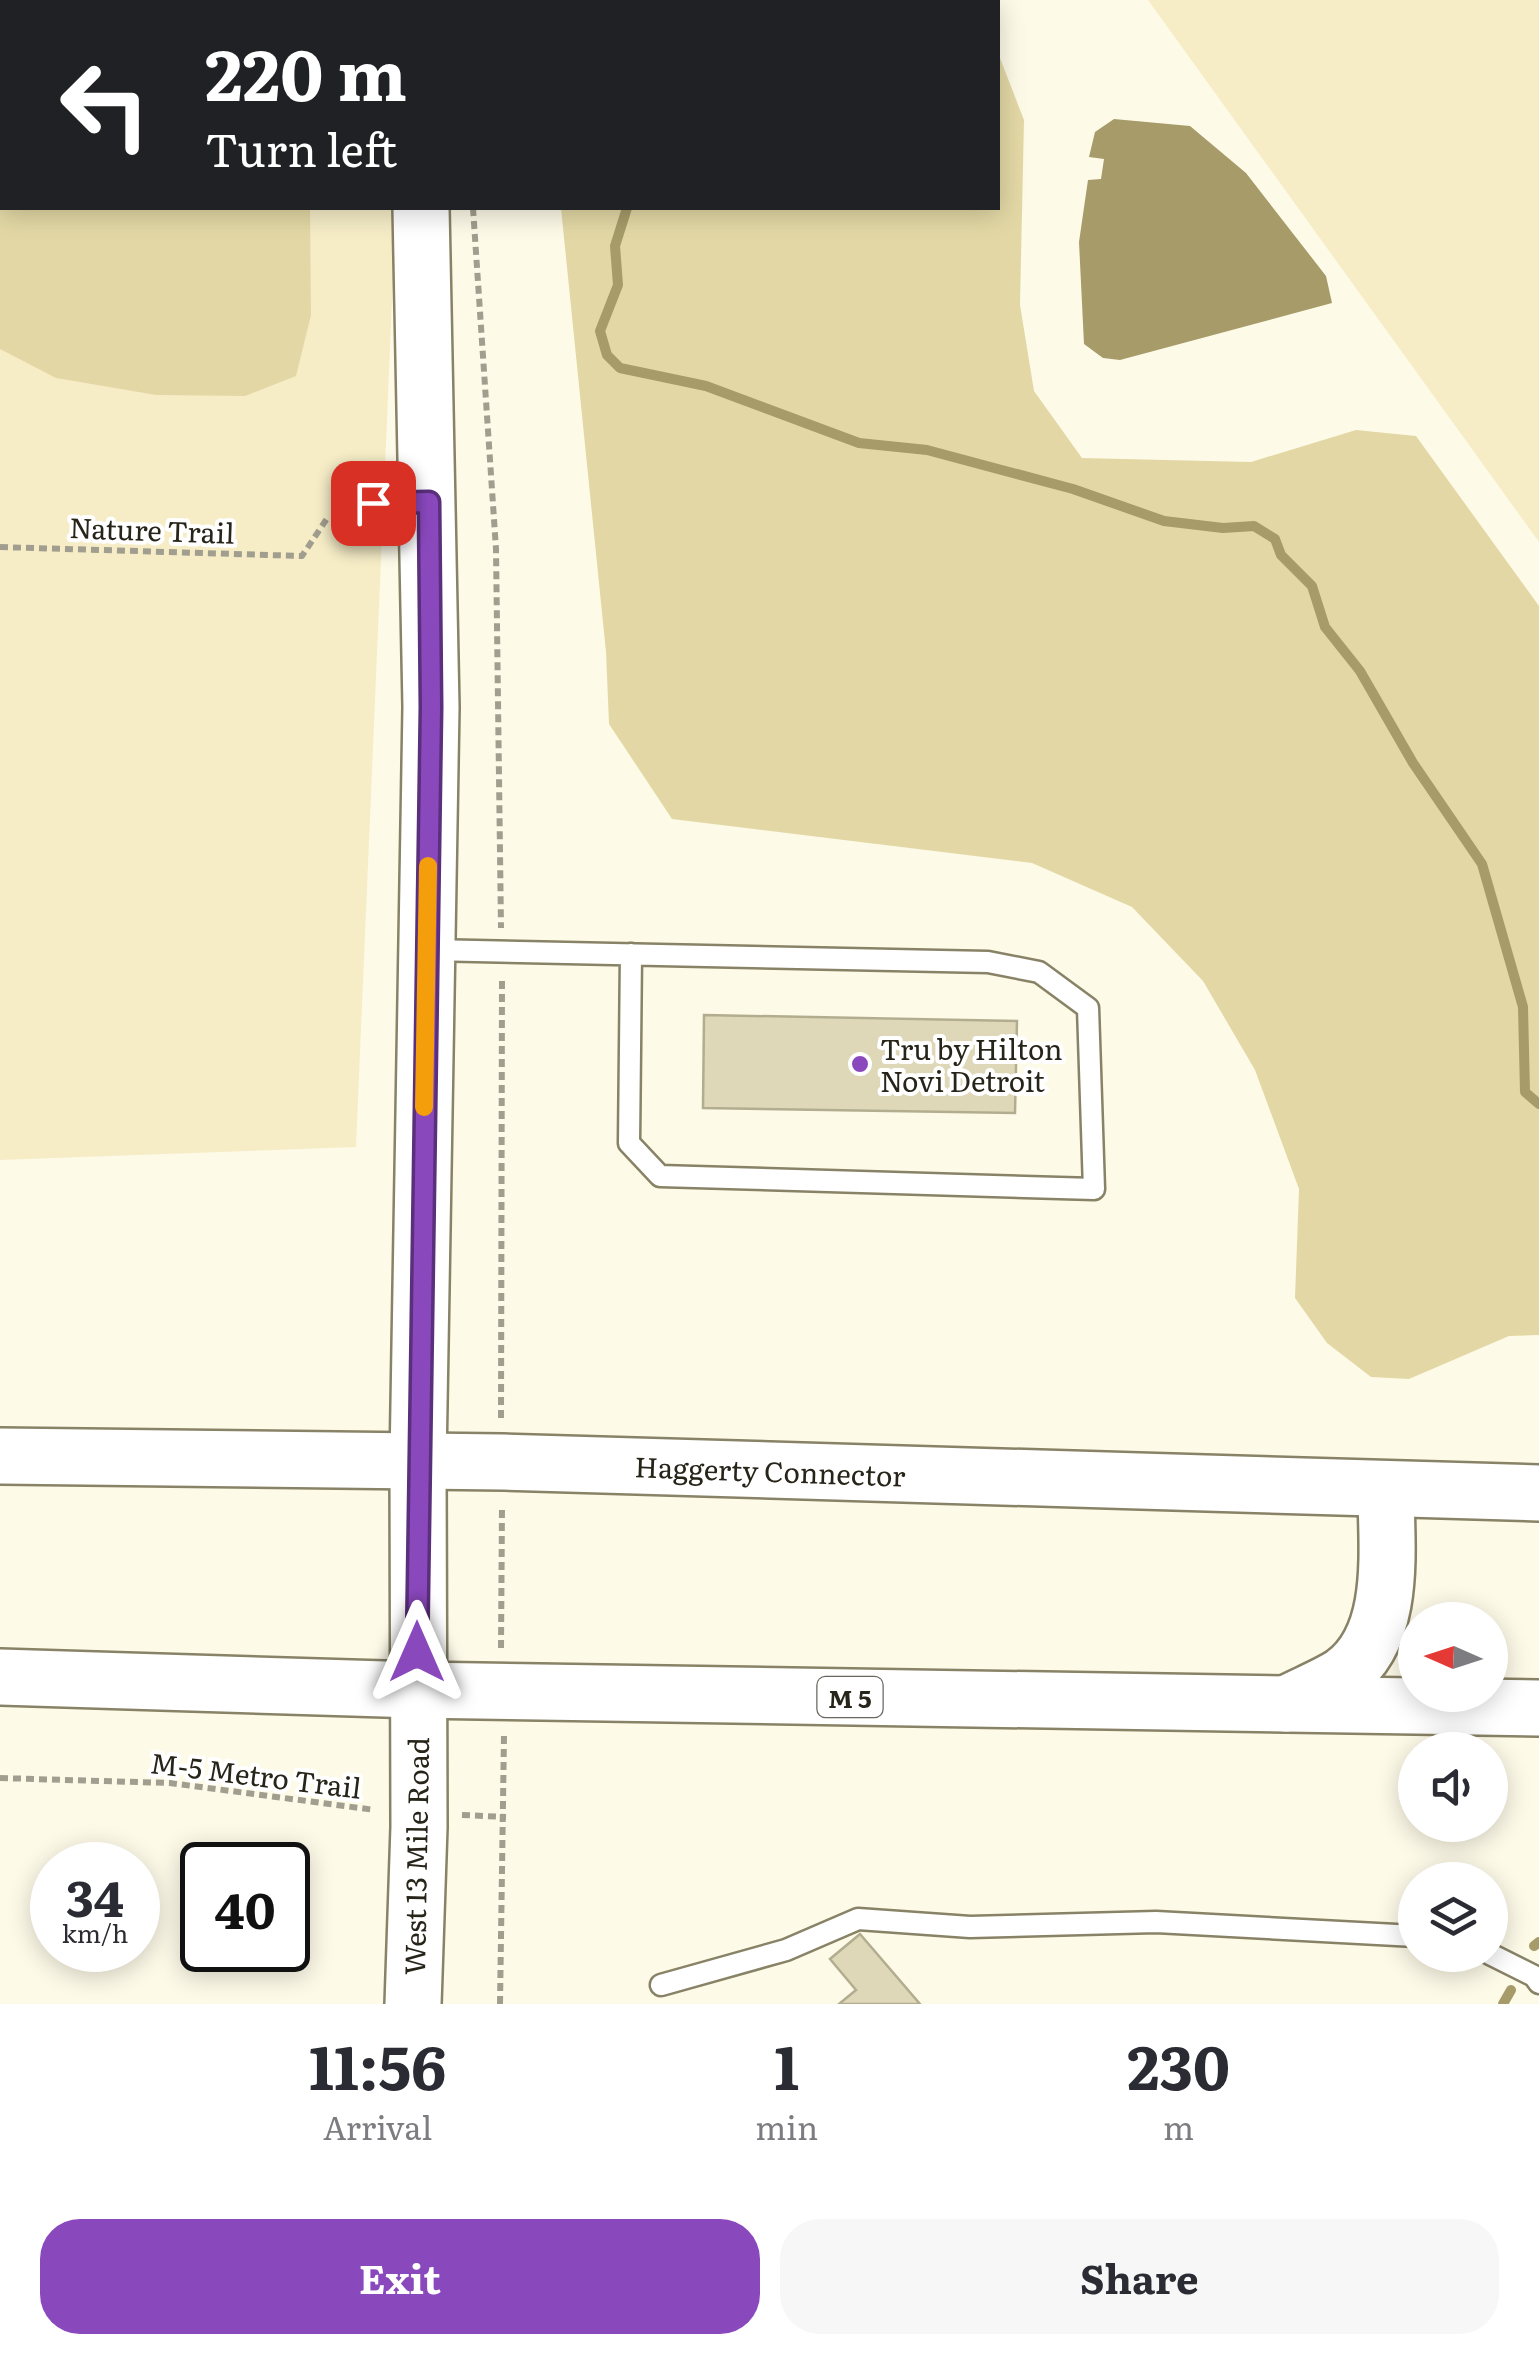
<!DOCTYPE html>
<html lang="en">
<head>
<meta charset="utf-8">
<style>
	:root { --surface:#fff; --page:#f7f7f7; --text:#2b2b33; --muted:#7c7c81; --accent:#8a48bd }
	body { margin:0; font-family:Literata,serif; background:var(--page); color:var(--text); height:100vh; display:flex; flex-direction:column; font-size:38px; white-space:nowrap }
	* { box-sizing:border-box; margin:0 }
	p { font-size:32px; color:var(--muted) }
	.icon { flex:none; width:55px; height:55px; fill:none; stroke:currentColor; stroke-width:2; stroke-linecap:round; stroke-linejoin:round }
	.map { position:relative; height:2004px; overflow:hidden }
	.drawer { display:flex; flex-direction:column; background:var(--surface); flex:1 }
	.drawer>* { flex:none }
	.guide { position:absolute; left:0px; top:0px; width:1000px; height:210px; box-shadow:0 5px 25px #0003; background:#202124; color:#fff; overflow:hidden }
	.needle { width:65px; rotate:273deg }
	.tools { position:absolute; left:1398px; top:1602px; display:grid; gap:20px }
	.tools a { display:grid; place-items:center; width:110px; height:110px; border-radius:50%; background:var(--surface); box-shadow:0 5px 25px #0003; font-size:50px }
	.speed { position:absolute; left:30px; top:1842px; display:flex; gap:20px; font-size:50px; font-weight:700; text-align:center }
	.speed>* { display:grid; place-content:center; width:130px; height:130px; border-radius:50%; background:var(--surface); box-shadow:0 5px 25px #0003; line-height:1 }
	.speed small { font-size:25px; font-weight:400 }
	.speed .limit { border:5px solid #111; border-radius:15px; background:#fff; color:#111 }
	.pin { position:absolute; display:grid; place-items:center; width:85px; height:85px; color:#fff; margin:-42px; border-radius:20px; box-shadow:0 5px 15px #0006 }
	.me { position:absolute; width:110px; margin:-55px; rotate:0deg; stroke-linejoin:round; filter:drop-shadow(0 0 8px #0008) }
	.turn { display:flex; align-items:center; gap:35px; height:210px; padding:0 40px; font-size:45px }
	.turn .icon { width:130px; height:130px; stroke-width:2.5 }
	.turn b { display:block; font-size:70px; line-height:85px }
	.eta { display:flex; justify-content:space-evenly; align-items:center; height:170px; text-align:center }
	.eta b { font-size:60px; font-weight:700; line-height:70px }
	.action { display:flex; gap:20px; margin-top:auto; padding:20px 40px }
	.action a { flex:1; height:115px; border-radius:40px; background:var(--accent); color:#fff; font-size:40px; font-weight:700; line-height:115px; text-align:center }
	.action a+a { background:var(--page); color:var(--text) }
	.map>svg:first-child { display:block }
</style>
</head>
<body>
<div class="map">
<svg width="1539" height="2004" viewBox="0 0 1539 2004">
	<rect width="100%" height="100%" fill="#fefae8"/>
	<!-- built -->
	<g fill="#f6edc7">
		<path d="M0,0H379L2,2V208H391L393,278L356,1147L0,1160Z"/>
		<path d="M1148,0H1539V542Z"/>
	</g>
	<!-- green -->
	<g fill="#e3d8a5">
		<path d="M532,0H985V2H533Z"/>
		<path d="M998,53L1024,120L1020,305L1034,391L1082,458L1251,462L1356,430L1416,436L1539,606V1335L1509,1336L1409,1379L1371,1377L1327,1343L1295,1298L1299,1189L1255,1070L1203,981L1132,907L1032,863L672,819L609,724L606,652L561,208H998Z"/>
		<path d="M0,113L2,208H310L311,315L296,376L245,396L156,395L56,378L0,349Z"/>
	</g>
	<!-- water -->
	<g fill="#a69b69">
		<path d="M0,0H167L2,2V114Z"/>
		<path d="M1114,119L1190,126L1246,173L1326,276L1332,303L1120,360L1103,358L1084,344L1079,242L1088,180L1101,179L1104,159L1089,157L1095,132Z"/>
	</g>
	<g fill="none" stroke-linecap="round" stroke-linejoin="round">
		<!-- stream -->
		<g stroke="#a69b69" stroke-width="10">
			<path d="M588,0L590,2"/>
			<path d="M627,208L615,246L618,285L600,331L607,355L620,368L706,386L859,443L927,450L1073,489L1164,521L1223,528L1254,526L1275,539L1281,555L1312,586L1325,627L1360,671L1413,763L1482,864L1523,1007L1525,1092L1539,1104"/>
			<path d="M1534,1946L1539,1942"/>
			<path d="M1503,2004L1511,1990"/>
		</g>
	</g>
	<!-- building -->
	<g fill="#ded8b9" stroke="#b3ad90" stroke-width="2.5">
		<path d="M704,1015L1017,1021L1015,1113L703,1108Z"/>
		<path d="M860,1934L920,2004H839L856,1990L830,1959Z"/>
	</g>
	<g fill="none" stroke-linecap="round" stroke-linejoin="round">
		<!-- lane casing -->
		<g stroke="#888266" stroke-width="25">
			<g id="lane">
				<path d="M345,503L423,502"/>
				<path d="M429,950L988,962L1039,972L1088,1008L1094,1189L660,1176L629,1143L631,954"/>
				<path d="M1490,1954L1534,1976L1539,1983"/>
				<path d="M661,1985L786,1950L858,1919L970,1927L1156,1922L1415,1936"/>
			</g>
		</g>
		<!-- secondary casing -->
		<g stroke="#888266" stroke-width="60">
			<g id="secondary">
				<path d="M404,0V2"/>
				<path d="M413,2004L419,1827L418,1462L431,707L421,208"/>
			</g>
		</g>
		<!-- highway casing -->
		<g stroke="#888266" stroke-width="60">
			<g id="highway">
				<path d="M0,1456L503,1462L1539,1493"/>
				<path d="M0,1677L417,1690L1539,1708"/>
				<path d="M1286,1704C1305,1694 1326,1686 1343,1675C1398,1636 1386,1547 1386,1489"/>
			</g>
		</g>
		<!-- path -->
		<g stroke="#a19e8f" stroke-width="6" stroke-dasharray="8 5" stroke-linecap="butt">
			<path d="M453,0V2"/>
			<path d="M473,208L496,549L501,928"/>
			<path d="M0,547L302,556L328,517"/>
			<path d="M501,1418L502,976"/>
			<path d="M501,1648L502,1506"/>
			<path d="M0,1778L170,1783L375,1810"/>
			<path d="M462,1815L506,1817"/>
			<path d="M500,2004L504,1735"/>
		</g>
		<!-- lane -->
		<use href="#lane" stroke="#fff" stroke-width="20"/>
		<!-- secondary -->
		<use href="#secondary" stroke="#fff" stroke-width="55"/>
		<!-- highway -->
		<use href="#highway" stroke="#fff" stroke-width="55"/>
	</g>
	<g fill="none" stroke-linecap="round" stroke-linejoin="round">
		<!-- route casing -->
		<g stroke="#5a2f7b" stroke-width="25">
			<path id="route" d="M373,503L429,502L431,707L417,1652"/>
		</g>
		<!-- route -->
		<use href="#route" stroke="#8a48bd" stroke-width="18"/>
		<!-- slow -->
		<path stroke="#f59e0b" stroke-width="18" d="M424,1107L428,866"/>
	</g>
	<!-- markers -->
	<circle fill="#8a48bd" stroke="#fff" stroke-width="4" cx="860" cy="1064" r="10"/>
	<g text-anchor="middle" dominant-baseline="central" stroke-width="8" stroke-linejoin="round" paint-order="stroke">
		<!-- shield labels -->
		<rect fill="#fff" stroke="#68665e" stroke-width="2.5" x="817.5" y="1677" width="65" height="40" rx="8"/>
		<g font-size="25" font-weight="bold" fill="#272419">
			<text x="850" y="1697">M 5</text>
		</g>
		<!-- street labels -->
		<g font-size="28" fill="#272419" stroke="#fff">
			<text transform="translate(152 529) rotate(2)">Nature Trail</text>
			<text transform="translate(770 1470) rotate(2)">Haggerty Connector</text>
			<text transform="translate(256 1774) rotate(7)">M-5 Metro Trail</text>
			<text transform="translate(415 1856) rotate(-89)">West 13 Mile Road</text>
		</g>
		<!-- poi labels -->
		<g font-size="28" fill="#272419" stroke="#fff" text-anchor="start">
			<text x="880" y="1048">Tru by Hilton<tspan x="880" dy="32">Novi Detroit</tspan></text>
		</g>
	</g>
</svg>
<div class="tools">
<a><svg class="needle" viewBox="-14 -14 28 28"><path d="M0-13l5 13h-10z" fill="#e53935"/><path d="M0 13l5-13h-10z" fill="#7c7c81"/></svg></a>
<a><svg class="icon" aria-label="sound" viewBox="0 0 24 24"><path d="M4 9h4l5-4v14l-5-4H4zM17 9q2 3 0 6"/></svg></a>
<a><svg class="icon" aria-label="layers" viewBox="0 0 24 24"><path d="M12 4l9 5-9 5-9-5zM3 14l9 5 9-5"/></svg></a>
</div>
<div class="speed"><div>34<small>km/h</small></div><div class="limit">40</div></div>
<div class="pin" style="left:373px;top:503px;background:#d93025"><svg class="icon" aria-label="arrive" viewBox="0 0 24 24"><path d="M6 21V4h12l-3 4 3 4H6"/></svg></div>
<svg class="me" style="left:417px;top:1652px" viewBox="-20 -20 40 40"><path d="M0-17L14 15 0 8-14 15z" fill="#8a48bd" stroke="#fff" stroke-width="4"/></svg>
<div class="guide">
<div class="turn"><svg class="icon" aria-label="left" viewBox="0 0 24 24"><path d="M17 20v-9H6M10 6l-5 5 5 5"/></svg><div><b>220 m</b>Turn left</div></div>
</div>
</div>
<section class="drawer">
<div class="eta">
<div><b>11:56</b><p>Arrival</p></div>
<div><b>1</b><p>min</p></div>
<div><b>230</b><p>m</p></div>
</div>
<div class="action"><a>Exit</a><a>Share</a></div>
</section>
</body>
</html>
